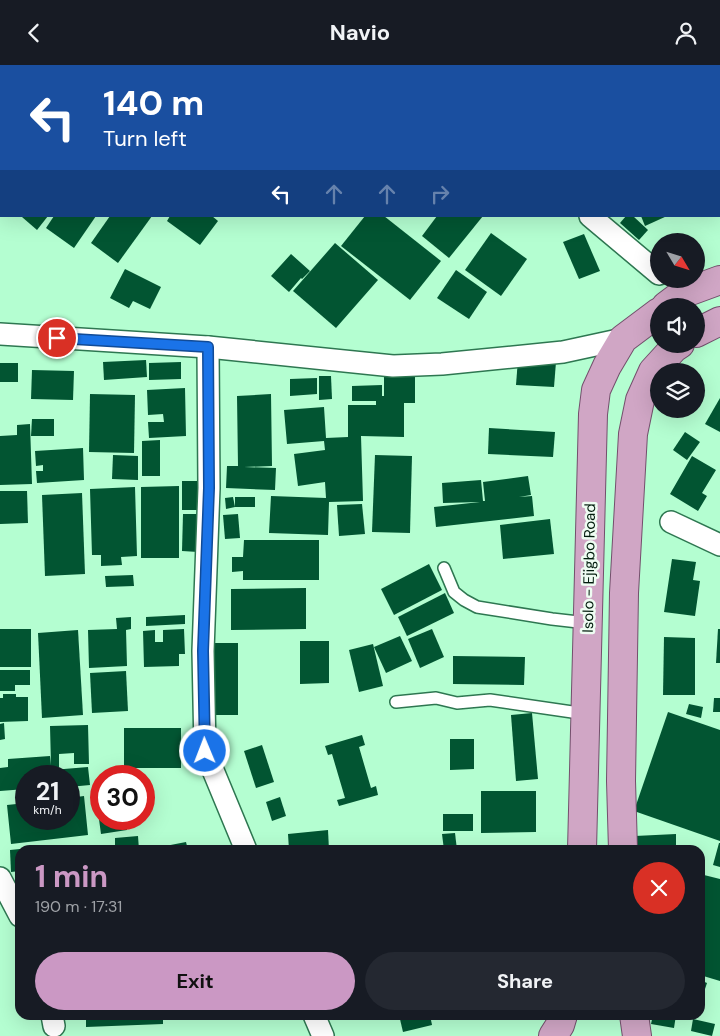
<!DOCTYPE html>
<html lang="en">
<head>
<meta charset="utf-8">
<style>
	:root { --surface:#171b24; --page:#242831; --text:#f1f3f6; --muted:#9ea1a6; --accent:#cb98c4 }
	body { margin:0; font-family:"DM Sans",sans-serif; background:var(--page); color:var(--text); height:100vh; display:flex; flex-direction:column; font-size:19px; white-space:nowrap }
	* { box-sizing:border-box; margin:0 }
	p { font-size:16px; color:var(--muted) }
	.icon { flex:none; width:28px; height:28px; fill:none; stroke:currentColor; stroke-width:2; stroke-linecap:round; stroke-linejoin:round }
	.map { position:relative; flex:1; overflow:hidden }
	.details { position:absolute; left:15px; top:780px; width:690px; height:175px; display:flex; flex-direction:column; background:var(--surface); border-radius:15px; box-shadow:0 5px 20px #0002 }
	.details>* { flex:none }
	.hud { position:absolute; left:0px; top:0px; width:720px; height:152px; box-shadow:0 5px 20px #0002; background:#1a4fa0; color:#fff; overflow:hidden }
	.needle { width:32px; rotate:128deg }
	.fabs { position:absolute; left:650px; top:168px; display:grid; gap:10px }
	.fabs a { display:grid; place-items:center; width:55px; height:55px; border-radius:50%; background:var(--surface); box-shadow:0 5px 20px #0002; font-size:25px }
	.speed { position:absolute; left:15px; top:700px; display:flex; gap:10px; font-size:25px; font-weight:700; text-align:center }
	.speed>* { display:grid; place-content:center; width:65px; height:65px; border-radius:50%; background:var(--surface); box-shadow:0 5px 20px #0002; line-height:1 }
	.speed small { font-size:12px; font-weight:400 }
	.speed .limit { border:8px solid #d22; background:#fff; color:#111 }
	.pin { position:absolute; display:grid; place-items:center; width:42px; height:42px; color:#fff; margin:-21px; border:2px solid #fff; border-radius:50%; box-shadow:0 1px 5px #0007 }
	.me { position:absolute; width:55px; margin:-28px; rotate:359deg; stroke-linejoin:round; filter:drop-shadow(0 0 4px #0008) }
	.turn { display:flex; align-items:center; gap:18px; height:105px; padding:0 20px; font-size:22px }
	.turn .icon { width:65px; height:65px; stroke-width:2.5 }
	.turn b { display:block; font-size:35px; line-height:42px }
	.lanes { display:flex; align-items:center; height:48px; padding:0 20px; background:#0003; justify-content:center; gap:25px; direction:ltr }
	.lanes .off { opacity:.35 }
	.round { display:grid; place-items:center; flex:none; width:52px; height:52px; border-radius:26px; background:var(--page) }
	.overview { display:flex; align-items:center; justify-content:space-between; height:85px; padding:0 20px }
	h1 { font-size:30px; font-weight:700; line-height:38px; color:var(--accent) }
	.cta { display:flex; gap:10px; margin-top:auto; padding:10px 20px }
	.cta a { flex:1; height:58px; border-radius:30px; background:var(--accent); color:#111; font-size:20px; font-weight:700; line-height:58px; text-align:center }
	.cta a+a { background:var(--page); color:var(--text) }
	header { display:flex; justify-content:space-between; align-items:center; height:65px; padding:0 20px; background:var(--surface); font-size:22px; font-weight:700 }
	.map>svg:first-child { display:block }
</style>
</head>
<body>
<header><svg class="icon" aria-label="back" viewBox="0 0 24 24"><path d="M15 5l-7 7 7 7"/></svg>Navio<svg class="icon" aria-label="person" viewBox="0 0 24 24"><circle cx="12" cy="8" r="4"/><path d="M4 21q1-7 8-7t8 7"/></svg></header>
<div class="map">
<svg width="720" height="971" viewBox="0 0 720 971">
	<rect width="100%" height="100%" fill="#b4fed1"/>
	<!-- building -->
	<g fill="#025532">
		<path d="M23,151H48L37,165L22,152Z"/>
		<path d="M54,151H96L74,183L46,163Z"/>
		<path d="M110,151H152L118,198L91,178Z"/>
		<path d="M170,151H212L218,156L200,180L167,156Z"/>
		<path d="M365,151H384L441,196L410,235L341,181Z"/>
		<path d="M437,151H483L449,193L422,171Z"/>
		<path d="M626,151H633L648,165L639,175L620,158Z"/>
		<path d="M641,151H667L645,161Z"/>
		<path d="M491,168L527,194L501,231L465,205Z"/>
		<path d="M584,169L600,206L579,214L563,177Z"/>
		<path d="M335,178L378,215L336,263L293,226Z"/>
		<path d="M291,189L310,206L302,214L301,213L289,227L271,211Z"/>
		<path d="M125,204L161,222L150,244L133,236L129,243L110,233Z"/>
		<path d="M456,205L487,227L469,254L437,233Z"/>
		<path d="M518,294L556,297L554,322L516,320Z"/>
		<path d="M146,295L147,312L104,315L103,297Z"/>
		<path d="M181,297V314L149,315V298Z"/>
		<rect x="0" y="298" width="18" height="19"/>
		<path d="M32,305L74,306L73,335L31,334Z"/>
		<path d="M384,308H415V338H404V372L361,371L363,436L329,437L328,470L269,468L271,431L326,433L325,417L298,421L294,389L325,385L324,376L287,379L284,345L324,342L326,373L348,372V340H376V336H352V321L382,320V331H384Z"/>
		<path d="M319,311H331L332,334L319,335Z"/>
		<path d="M317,313V329L290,331V314Z"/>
		<path d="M185,323L186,371L149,373L148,357H164L163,349L148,350L147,325Z"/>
		<path d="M90,329L135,330L134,388L89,387Z"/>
		<path d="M271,329L272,401L244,402L276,403L275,425L226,423L227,401H238L237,331Z"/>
		<path d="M720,333V367L705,359Z"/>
		<path d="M32,354H54V371H31Z"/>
		<path d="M30,359L32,419L0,420V371L17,370V360Z"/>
		<path d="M489,363L555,367L553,392L488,389Z"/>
		<path d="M685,367L700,377L687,395L673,385Z"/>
		<path d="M160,375V411H142V376Z"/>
		<path d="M83,383L84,415L37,418L36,406H43V400L36,401L35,386Z"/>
		<path d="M113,390L138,391V415L112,414Z"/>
		<path d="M375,390L412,391L410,468L372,467Z"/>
		<path d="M692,391L716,405L702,428L707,431L698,446L670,429Z"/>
		<path d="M528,411L531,430L519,432L532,431L534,451L436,462L434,442L480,437L443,438L442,418L481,415L483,436H485L483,417Z"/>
		<rect x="182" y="416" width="17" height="29"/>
		<path d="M179,421V493H141V422Z"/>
		<path d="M135,422L137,491L121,492L122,500L101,501V490H92L90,424Z"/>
		<path d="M0,426H27L28,458L0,459Z"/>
		<path d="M82,428L85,509L45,511L42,430Z"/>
		<path d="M233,432L235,442L226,444L225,433Z"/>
		<rect x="235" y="432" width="20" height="10"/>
		<path d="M362,439L365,469L339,471L337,440Z"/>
		<path d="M183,449H200L198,487L182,486Z"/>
		<path d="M238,449L240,473L225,474L223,450Z"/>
		<path d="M550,454L554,489L503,494L500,460Z"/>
		<path d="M244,475H319V515H243V506L232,507V492H243Z"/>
		<path d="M672,494L696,497L693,515L700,516L695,551L664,547Z"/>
		<path d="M429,499L442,525L394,550L381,524Z"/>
		<path d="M133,510L134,521L106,522L105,511Z"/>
		<path d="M306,523V564L231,565V524Z"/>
		<path d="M445,528L454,548L407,571L398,552Z"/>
		<path d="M185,550V559L146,561V552Z"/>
		<path d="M131,552V564L126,565L127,601L89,603L88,565L117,564L116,553Z"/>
		<rect x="0" y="564" width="31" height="38"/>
		<path d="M184,564L185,589H179V601L144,602L143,566L155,565V577H163V565Z"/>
		<path d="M432,564L444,592L420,603L408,574Z"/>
		<path d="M718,564H720V598H716Z"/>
		<path d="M78,565L83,650L42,653L38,568Z"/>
		<path d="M400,571L412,596L386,608L374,582Z"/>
		<path d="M664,572L695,573V630H663Z"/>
		<path d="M300,576H329V618L300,619Z"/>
		<path d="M210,578H238V650H209Z"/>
		<path d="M373,579L383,621L359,627L349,585Z"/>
		<path d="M453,591L525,592L524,620L453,619Z"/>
		<path d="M0,605H30V620H15V626H0Z"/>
		<path d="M126,606L128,646L92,648L90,608Z"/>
		<path d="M3,629H16V632H28V656L0,657V633H3Z"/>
		<path d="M714,633H720V647H713Z"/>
		<path d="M689,639L703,642L701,653L686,649Z"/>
		<path d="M668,647L720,665V776L634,746Z"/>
		<path d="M532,648L538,714L516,716L511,650Z"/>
		<path d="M4,658L5,674L0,675V659Z"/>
		<path d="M88,660L89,699H74V688L59,689V702H50L51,711H26V724L0,726V703L8,702V694L50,691L51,700L50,661Z"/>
		<rect x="124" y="663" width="57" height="40"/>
		<path d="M362,670L365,680L359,682L371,723L376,721L378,730L339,741L337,735L345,733L332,689L328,690L325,681Z"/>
		<path d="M450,674H474V704L450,705Z"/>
		<path d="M262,680L274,717L256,723L244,686Z"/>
		<path d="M88,702L90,720L69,722V711H53L52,705Z"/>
		<path d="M101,724V754H126L127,765L101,769L95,725Z"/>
		<path d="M481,726H536V767L481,768Z"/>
		<path d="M84,731L88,770L11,779L7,740L26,738V754H69V733Z"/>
		<path d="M280,732L286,751L272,756L266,737Z"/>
		<rect x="443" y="749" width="30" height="17"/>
		<path d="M328,765L329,785H289L288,769Z"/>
		<path d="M455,768L457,785H444L442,769Z"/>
		<path d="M676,769V785H635V771Z"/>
		<path d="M138,771L139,785H103V783L115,782V773Z"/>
		<path d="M186,777L188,785H156L155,783Z"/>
		<path d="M719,778H720V802L713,800Z"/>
		<path d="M67,781V785H28V784Z"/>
		<path d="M20,784V806L11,807L10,785Z"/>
		<path d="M700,809L720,814V916L700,910Z"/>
		<path d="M700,915L707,918L700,939Z"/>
		<path d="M81,950H163V959L86,962V955H81Z"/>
		<path d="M399,950H430L432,960L403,967Z"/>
		<path d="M653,950H676L674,963L651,959Z"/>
		<path d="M693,954L715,959L712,971L691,966Z"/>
	</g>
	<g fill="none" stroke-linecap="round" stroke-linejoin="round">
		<!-- service casing -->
		<g stroke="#2e7751" stroke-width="14">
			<g id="service">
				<path d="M0,101L1,88"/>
				<path d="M444,503L454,527L464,535L477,542L552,554L587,558"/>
				<path d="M396,637L436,633L457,638L490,635L586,649"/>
			</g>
		</g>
		<!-- minor casing -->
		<g stroke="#2e7751" stroke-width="24">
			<g id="minor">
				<path d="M401,0L402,1"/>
				<path d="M590,151L659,209"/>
				<path d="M0,269L208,282L393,301L442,299L563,287L623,274"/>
				<path d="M208,282L209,423L203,586L205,686L246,785"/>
				<path d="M671,457L720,480"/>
				<path d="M0,813L20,851"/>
				<path d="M52,950L54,961"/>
				<path d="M314,950L323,971"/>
			</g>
		</g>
		<!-- primary casing -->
		<g stroke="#734f6c" stroke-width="30">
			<g id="primary">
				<path d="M666,241L682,229L720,215"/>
				<path d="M696,268L720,256"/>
				<path d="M582,785L593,349L596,325L607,301L623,274L659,247"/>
				<path d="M623,785L621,716L624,528L633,369L640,335L653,306L674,283L680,279"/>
				<path d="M634,950L637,971"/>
				<path d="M553,971L560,960L563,950"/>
			</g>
		</g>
		<!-- service -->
		<use href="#service" stroke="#fff" stroke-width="11"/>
		<!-- minor -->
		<use href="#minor" stroke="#fff" stroke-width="21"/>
		<!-- primary -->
		<use href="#primary" stroke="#d0a6c5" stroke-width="28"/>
	</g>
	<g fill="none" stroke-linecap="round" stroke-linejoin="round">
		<!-- route casing -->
		<g stroke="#114b97" stroke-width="12">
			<path id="route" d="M57,273L208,282L209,423L203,586L205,686"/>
		</g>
		<!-- route -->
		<use href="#route" stroke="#1a73e8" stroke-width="9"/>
	</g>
	<g text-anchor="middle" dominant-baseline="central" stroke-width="5" stroke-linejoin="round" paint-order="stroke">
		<!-- street labels -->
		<g font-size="15" fill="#001b0c" stroke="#eefcf2">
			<text transform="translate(589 503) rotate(-89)">Isolo - Ejigbo Road</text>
		</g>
	</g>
</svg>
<div class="fabs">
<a><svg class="needle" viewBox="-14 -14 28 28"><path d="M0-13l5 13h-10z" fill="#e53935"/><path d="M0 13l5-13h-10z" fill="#9ea1a6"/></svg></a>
<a><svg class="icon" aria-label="sound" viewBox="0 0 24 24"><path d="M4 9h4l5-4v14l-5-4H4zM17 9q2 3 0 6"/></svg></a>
<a><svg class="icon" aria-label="layers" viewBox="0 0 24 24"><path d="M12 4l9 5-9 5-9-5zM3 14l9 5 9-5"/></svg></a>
</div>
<div class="speed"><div>21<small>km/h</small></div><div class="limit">30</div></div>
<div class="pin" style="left:57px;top:273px;background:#d93025"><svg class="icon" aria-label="arrive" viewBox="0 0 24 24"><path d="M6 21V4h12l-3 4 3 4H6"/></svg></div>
<svg class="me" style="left:205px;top:686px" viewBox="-20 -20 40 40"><circle r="17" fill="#1a73e8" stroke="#fff" stroke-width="3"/><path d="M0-11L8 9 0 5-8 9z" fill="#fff"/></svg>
<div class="hud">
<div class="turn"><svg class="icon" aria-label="left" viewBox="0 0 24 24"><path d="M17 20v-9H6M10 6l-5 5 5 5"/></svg><div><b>140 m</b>Turn left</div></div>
<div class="lanes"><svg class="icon" aria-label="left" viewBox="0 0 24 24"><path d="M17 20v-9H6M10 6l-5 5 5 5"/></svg><svg class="icon off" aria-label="ahead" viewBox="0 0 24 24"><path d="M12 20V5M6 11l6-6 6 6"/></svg><svg class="icon off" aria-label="ahead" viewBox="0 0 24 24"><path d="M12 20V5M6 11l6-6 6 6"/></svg><svg class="icon off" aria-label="right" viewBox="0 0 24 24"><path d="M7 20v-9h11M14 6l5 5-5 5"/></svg></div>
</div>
<section class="details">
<div class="overview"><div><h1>1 min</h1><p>190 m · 17:31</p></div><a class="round" style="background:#d93025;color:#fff"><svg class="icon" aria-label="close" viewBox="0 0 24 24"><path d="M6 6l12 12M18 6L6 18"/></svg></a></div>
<div class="cta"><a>Exit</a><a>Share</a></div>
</section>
</div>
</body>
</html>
